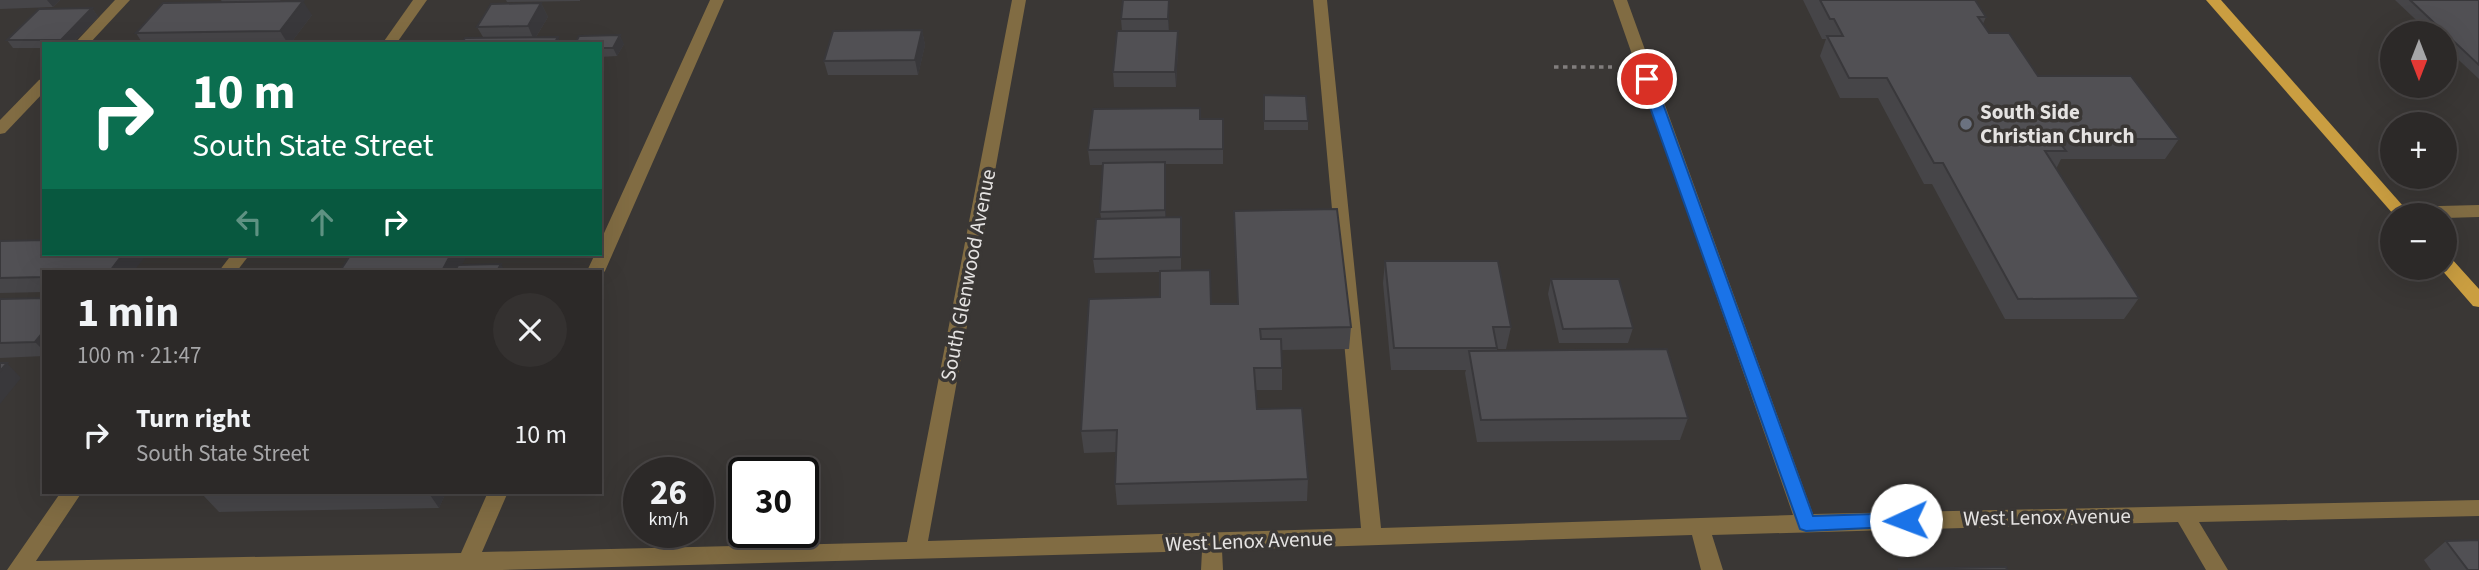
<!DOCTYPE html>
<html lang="en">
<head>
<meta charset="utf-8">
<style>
	:root { --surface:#2c2928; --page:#343130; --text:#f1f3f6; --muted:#a6a6a8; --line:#484545 }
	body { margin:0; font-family:"Source Sans 3",sans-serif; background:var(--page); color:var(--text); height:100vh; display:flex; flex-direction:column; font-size:26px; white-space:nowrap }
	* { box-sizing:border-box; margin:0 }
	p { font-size:23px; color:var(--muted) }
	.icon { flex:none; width:38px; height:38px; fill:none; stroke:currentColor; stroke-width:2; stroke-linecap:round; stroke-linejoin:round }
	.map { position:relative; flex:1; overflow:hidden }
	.side { position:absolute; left:42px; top:270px; width:560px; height:224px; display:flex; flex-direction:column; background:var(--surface); border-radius:0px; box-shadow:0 7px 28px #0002,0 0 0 2px var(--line) }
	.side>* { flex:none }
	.top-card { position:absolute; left:42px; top:42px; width:560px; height:214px; border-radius:0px; box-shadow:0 7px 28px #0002,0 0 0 2px var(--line); background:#0b6e4f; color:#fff; overflow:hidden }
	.needle { width:46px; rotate:180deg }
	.controls { position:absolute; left:2380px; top:21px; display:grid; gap:14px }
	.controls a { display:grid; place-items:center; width:77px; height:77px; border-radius:50%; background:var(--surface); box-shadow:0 7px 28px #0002,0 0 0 2px var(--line); font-size:35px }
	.speed { position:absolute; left:623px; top:457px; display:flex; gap:14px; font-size:35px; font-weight:700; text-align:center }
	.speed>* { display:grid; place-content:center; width:91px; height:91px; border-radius:50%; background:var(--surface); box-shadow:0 7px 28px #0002,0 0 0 2px var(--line); line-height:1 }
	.speed small { font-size:18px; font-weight:400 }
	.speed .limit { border:4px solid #111; border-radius:10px; background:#fff; color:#111 }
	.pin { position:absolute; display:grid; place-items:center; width:60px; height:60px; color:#fff; margin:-30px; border:4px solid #fff; border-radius:50%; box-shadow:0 2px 7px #0007 }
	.me { position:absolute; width:77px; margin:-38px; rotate:268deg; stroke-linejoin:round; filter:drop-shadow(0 0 5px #0008) }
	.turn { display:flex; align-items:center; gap:24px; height:147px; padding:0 35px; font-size:32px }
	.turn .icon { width:91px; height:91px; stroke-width:2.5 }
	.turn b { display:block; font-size:49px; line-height:60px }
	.lanes { display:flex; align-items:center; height:66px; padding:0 35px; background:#0003; justify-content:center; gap:35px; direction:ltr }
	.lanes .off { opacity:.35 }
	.round { display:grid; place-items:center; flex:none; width:74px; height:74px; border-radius:37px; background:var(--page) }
	.summary { display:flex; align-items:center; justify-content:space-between; height:119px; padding:0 35px }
	h1 { font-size:42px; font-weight:700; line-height:52px }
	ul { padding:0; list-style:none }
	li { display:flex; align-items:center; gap:21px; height:91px; padding:0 35px }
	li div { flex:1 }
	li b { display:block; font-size:26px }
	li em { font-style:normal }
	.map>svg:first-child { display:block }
</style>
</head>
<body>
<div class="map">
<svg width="2479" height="570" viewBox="0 0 2479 570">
	<rect width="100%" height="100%" fill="#3a3735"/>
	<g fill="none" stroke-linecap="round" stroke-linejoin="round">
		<!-- path -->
		<path stroke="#817e7d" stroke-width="3.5" stroke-dasharray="4.5 4.5" stroke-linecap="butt" d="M1554,67H1612"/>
		<!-- minor -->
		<g fill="#816c43" fill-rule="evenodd">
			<path d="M115,0H130L89,44H74Z"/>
			<path d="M413,0H427L396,44H382Z"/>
			<path d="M710,0H724L605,271L600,276V271H587L595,254H600V242Z"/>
			<path d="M1012,0H1026L928,541L1361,528L1313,0H1327L1381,528L1793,515L1613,0H1627L1813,514L2479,500V516L2199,522L2228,570H2206L2178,522L1712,535L1723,570H1701L1692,535L1222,550L1223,570H1201L1202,551L502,570H7L61,492H82L36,561L461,553L488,492H508L482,552L907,542Z"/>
			<path d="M44,78V92L5,133L0,134V120L39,80Z"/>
			<path d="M2479,205V217L2445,218V215H2394L2393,213L2401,207Z"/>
			<path d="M232,254H250L237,271H219Z"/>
		</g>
		<!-- major -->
		<g fill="#ca9e41" fill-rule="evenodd">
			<path d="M2206,0H2221L2411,215H2394Z"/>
			<path d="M2445,256L2451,258L2479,289V307L2473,306L2440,268H2445Z"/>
		</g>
	</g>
	<!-- wall -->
	<g fill="#464548">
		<path d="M0,0H60L53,7L0,9Z"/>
		<path d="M221,0H281L280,1L312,15L290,44H143L136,33L222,2Z"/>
		<path d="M506,0H580V1L507,2Z"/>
		<path d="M1169,0V31L1178,46L1176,87H1114L1113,72L1122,31L1121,19Z"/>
		<path d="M1803,0H1975L1986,17L1983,24L1989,33L2038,76L2179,139L2165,159H2061L2056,169L2139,298L2124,319H2005L1932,184H1924L1878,98H1840L1820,56L1826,39H1822Z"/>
		<path d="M2395,0H2479V79L2445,47V33H2430Z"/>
		<path d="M541,3L548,17L536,37H483L477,27Z"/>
		<path d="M92,8L98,17L71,44H44V48H13L7,40Z"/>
		<path d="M922,30L925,45L918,75H828L824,61Z"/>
		<path d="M600,44H624L617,56L600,57Z"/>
		<path d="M1264,95L1308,121V130H1264Z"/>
		<path d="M1200,119H1223V164H1165L1166,217H1181V271L1211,304H1238L1234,211L1351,327L1349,349L1282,350V390H1255L1257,409L1308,479L1307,501L1117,505L1115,484L1116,452L1084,453L1081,431L1160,297V272L1095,273L1093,259L1101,218L1100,212L1103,165H1090L1088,150Z"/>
		<path d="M0,241L44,271V292L0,293Z"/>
		<path d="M1385,261L1511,327L1506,349H1497V351L1688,418L1680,440L1477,442L1465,373L1466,370H1391L1383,283Z"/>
		<path d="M1551,279L1633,328L1628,343H1559L1548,294Z"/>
		<path d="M44,298V356L0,358V299Z"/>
		<path d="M204,492H446L439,508L219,512L202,494Z"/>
		<path d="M2446,541L2479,570H2431L2424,560Z"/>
	</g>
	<!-- shaded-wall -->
	<g fill="#39383b">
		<path d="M47,0H60L53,7Z"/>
		<path d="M1169,0V33L1168,19Z"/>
		<path d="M303,1L312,15L290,44H288L280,31Z"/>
		<path d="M541,3L548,17L534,40L528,26Z"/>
		<path d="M92,8L98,17L71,44H64L61,40Z"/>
		<path d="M922,30L925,45L918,75L915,60Z"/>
		<path d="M1178,31V46L1176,87L1175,72Z"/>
		<path d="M620,35L624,44L617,56L613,48Z"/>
		<path d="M558,37L561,44H554Z"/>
		<path d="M1165,162L1166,177V225L1165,210Z"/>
		<path d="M123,254H147L134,271H110Z"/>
		<path d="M451,254H468L459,271H442Z"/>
		<path d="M501,264L505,271H497Z"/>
		<path d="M43,331L44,332V351L35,342Z"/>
		<path d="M7,363L21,378L0,404V371Z"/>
		<path d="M428,492H446L439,508Z"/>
	</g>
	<!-- building -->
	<g fill="#515054" stroke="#39383b" stroke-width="2">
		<path d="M1123,0H1169L1168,19H1121Z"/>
		<path d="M1820,0H1975L1986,17H1978L1989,33H2009L2038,76H2131L2179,139H2057L2066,151H2045L2139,298L2018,299L1943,163H1934L1887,78H1849L1827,36H1843L1834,19H1830Z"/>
		<path d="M2410,0H2479V65Z"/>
		<path d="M303,1L280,31L136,33L163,3Z"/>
		<path d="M541,3L528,26L477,27L491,4Z"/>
		<path d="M92,8L61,40H7L39,9Z"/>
		<path d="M922,30L915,60L824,61L833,31Z"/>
		<path d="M1117,31H1178L1175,72H1113Z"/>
		<path d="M620,35L613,48H600V44H575L579,36Z"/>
		<path d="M558,37L554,44H461L465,38Z"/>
		<path d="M273,43L272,44H209Z"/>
		<path d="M1264,95L1306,96L1308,121H1264Z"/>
		<path d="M1200,108V119H1223V149L1088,150L1093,109Z"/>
		<path d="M1165,162V210L1100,212L1103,163Z"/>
		<path d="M1337,209L1351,327L1260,329L1261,339H1281L1282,368H1254L1257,409L1302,408L1308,479L1115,484L1117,430L1081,431L1089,299L1160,297V271L1210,270L1211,304H1238L1234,211Z"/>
		<path d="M1181,217V257L1093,259L1096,219Z"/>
		<path d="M44,240V254H123L110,271H44V277L0,278V241Z"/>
		<path d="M351,254H451L442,271H340Z"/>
		<path d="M1385,261H1498L1511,327H1493L1497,348H1394Z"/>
		<path d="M501,264L497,271H455L458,265Z"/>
		<path d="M1551,279H1619L1633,328L1563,329Z"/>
		<path d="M44,298V331L35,342L0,343V299Z"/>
		<path d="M1667,349L1688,418L1481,420L1469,351Z"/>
		<path d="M0,363H7L0,371Z"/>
		<path d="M204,492H322L202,494Z"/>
		<path d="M2479,540V570H2468L2446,541Z"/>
		<path d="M2006,567L2007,570L1898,569Z"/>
	</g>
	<!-- route -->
	<path fill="#1a73e8" stroke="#114b97" stroke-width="2" d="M1642,76L1654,79L1813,516L1906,513L1912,515L1915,520L1912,526L1806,531L1800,529L1640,79Z"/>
	<!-- markers -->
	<circle fill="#6b7280" stroke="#3a3735" stroke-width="2.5" cx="1966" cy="124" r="7"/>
	<g text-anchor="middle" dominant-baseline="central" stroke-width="7" stroke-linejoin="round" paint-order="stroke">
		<!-- poi labels -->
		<g font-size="21" font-weight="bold" fill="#e5e3e2" stroke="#3a3735" text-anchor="start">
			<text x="1980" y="112">South Side<tspan x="1980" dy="24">Christian Church</tspan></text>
		</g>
		<!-- street labels -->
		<g font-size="21" fill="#e5e3e2" stroke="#3a3735">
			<text transform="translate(968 275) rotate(-79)">South Glenwood Avenue</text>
			<text transform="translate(2047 517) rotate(-1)">West Lenox Avenue</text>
			<text transform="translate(1249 541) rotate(-2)">West Lenox Avenue</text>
		</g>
	</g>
</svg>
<div class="controls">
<a><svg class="needle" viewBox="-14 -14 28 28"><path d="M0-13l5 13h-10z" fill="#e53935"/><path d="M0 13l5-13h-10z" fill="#a6a6a8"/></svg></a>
<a>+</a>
<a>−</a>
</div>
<div class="speed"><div>26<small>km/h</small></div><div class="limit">30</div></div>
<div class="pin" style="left:1647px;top:79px;background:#d93025"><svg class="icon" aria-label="arrive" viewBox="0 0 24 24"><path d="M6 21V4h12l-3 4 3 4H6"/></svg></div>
<svg class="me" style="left:1906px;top:520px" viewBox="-20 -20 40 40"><circle r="19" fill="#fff"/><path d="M0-13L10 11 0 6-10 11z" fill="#1a73e8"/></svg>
<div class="top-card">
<div class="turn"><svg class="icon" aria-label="right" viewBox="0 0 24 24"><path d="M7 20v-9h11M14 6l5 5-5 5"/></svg><div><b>10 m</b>South State Street</div></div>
<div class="lanes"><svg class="icon off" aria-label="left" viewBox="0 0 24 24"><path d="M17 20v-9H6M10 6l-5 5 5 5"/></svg><svg class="icon off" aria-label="ahead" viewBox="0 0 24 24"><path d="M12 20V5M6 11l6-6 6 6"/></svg><svg class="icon" aria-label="right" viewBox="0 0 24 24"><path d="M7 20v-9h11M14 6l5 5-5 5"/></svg></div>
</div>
<section class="side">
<div class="summary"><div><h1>1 min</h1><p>100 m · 21:47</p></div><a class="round"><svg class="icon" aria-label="close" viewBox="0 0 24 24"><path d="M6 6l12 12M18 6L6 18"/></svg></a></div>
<ul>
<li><svg class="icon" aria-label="right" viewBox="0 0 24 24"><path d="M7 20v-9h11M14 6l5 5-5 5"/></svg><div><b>Turn right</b><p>South State Street</p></div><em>10 m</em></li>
</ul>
</section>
</div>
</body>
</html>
